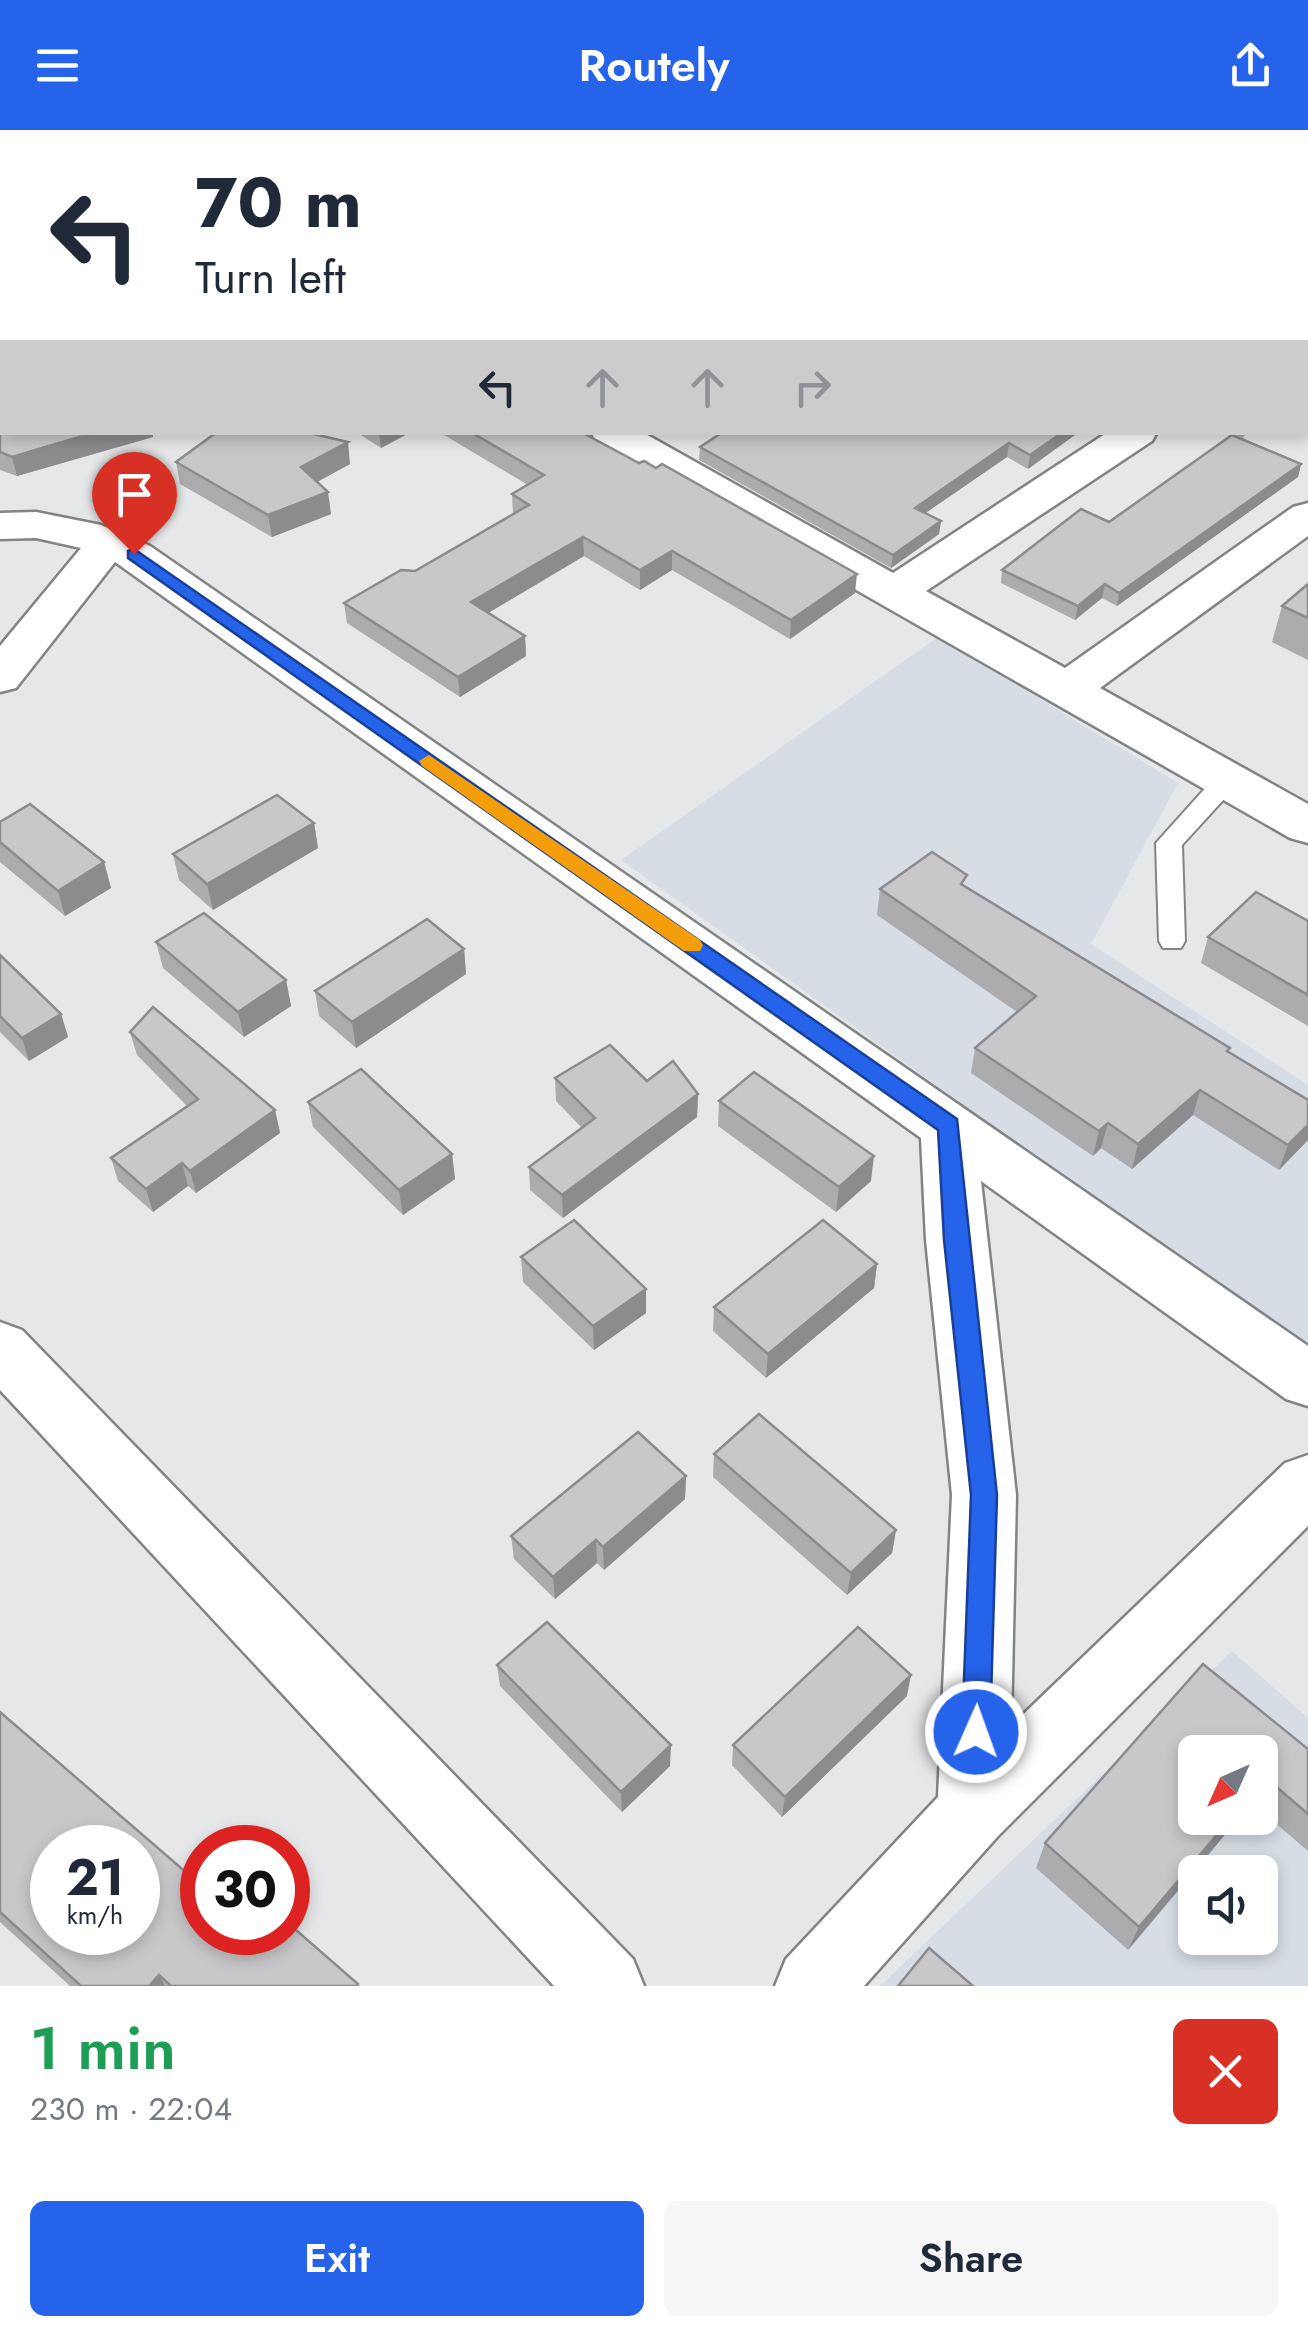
<!DOCTYPE html>
<html lang="en">
<head>
<meta charset="utf-8">
<style>
	:root { --surface:#fff; --page:#f6f6f7; --text:#1f2937; --muted:#747a83; --accent:#2563eb }
	body { margin:0; font-family:Jost,sans-serif; background:var(--page); color:var(--text); height:100vh; display:flex; flex-direction:column; font-size:38px; white-space:nowrap }
	* { box-sizing:border-box; margin:0 }
	p { font-size:32px; color:var(--muted) }
	.icon { flex:none; width:55px; height:55px; fill:none; stroke:currentColor; stroke-width:2; stroke-linecap:round; stroke-linejoin:round }
	.map { position:relative; height:1856px; overflow:hidden }
	.sheet { display:flex; flex-direction:column; background:var(--surface); flex:1 }
	.sheet>* { flex:none }
	.hud { position:absolute; left:0px; top:0px; width:1310px; height:305px; box-shadow:0 5px 15px #0003; background:#fff; color:var(--text); overflow:hidden }
	.needle { width:65px; rotate:225deg }
	.tools { position:absolute; left:1178px; top:1605px; display:grid; gap:20px }
	.tools a { display:grid; place-items:center; width:100px; height:100px; border-radius:15px; background:var(--surface); box-shadow:0 5px 15px #0003; font-size:50px }
	.speed { position:absolute; left:30px; top:1695px; display:flex; gap:20px; font-size:50px; font-weight:700; text-align:center }
	.speed>* { display:grid; place-content:center; width:130px; height:130px; border-radius:50%; background:var(--surface); box-shadow:0 5px 15px #0003; line-height:1 }
	.speed small { font-size:25px; font-weight:400 }
	.speed .limit { border:15px solid #d22; background:#fff; color:#111 }
	.pin { position:absolute; display:grid; place-items:center; width:85px; height:85px; color:#fff; margin:-102px -42px; border-radius:50% 50% 50% 0; rotate:-45deg; box-shadow:0 0 10px #0007 }
	.pin .icon { rotate:45deg }
	.me { position:absolute; width:110px; margin:-55px; rotate:2deg; stroke-linejoin:round; filter:drop-shadow(0 0 8px #0008) }
	.turn { display:flex; align-items:center; gap:35px; height:210px; padding:0 30px; font-size:45px }
	.turn .icon { width:130px; height:130px; stroke-width:2.5 }
	.turn b { display:block; font-size:70px; line-height:85px }
	.lanes { display:flex; align-items:center; height:95px; padding:0 30px; background:#0003; justify-content:center; gap:50px; direction:ltr }
	.lanes .off { opacity:.35 }
	.round { display:grid; place-items:center; flex:none; width:105px; height:105px; border-radius:15px; background:var(--page) }
	.headline { display:flex; align-items:center; justify-content:space-between; height:170px; padding:0 30px }
	h1 { font-size:60px; font-weight:600; line-height:75px; color:#1e9e55 }
	.button { display:flex; gap:20px; margin-top:auto; padding:20px 30px }
	.button a { flex:1; height:115px; border-radius:15px; background:var(--accent); color:#fff; font-size:40px; font-weight:600; line-height:115px; text-align:center }
	.button a+a { background:var(--page); color:var(--text) }
	header { display:flex; justify-content:space-between; align-items:center; height:130px; padding:0 30px; background:var(--accent); color:#fff; font-size:45px; font-weight:600 }
	.map>svg:first-child { display:block }
</style>
</head>
<body>
<header><svg class="icon" aria-label="menu" viewBox="0 0 24 24"><path d="M4 6h16M4 12h16M4 18h16"/></svg>Routely<svg class="icon" aria-label="share" viewBox="0 0 24 24"><path d="M12 15V3M7 8l5-5 5 5M5 13v7h14v-7"/></svg></header>
<div class="map">
<svg width="1308" height="1856" viewBox="0 0 1308 1856">
	<rect width="100%" height="100%" fill="#e6e7e9"/>
	<!-- built -->
	<g fill="#d6dde5" fill-rule="evenodd">
		<path d="M793,0H1287L1292,2H794Z"/>
		<path d="M938,507L1178,653L1091,814L1308,955V1221L621,730Z"/>
		<path d="M1232,1521L1308,1588V1856H880ZM1195,1622H1260V1688H1195ZM1195,1742H1260V1808H1195Z"/>
	</g>
	<g fill="none" stroke-linecap="round" stroke-linejoin="round">
		<!-- service casing -->
		<g stroke="#828385" stroke-width="4">
			<path id="service" d="M1227,642L1239,650L1236,656L1182,715L1185,811L1181,818H1163L1159,811L1156,713L1218,644Z"/>
		</g>
		<!-- minor casing -->
		<g stroke="#828385" stroke-width="5">
			<g id="minor">
				<path d="M591,302H642L893,443L1108,302H1157L1152,311L926,461L1065,538L1293,377L1308,373V406L1100,558L1308,674V713L1290,708L596,311Z"/>
				<path d="M36,382L101,395L150,416L1308,1216V1276L1286,1269L981,1051L1016,1365L1011,1596L1285,1333L1308,1325V1396L998,1706L864,1856H775L786,1829L938,1667L952,1365L926,1110L921,1008L118,434L115,432L16,558L0,562V516L81,418L36,408L0,409V383Z"/>
				<path d="M0,1192L22,1200L633,1829L644,1856H554L0,1260Z"/>
			</g>
		</g>
		<!-- service -->
		<use href="#service" fill="#fff" fill-rule="evenodd"/>
		<!-- minor -->
		<use href="#minor" fill="#fff" fill-rule="evenodd"/>
	</g>
	<!-- wall -->
	<g fill="#acabad">
		<path d="M46,0H225L223,2H44Z"/>
		<path d="M2,48V90L0,89V51Z"/>
		<path d="M0,151L2,154V302H152L153,307L17,346L0,340Z"/>
		<path d="M356,302H411L381,318Z"/>
		<path d="M439,302H581L855,463L790,509L672,440L640,460L584,426L488,483L525,506L526,526L460,567L347,493L344,473L415,441L513,384L512,364L528,355Z"/>
		<path d="M723,302H1079L1028,339L1007,327L925,383L941,391L939,404L891,438L699,330L700,317Z"/>
		<path d="M1230,302H1249L1242,308Z"/>
		<path d="M176,332L350,334L317,352L331,384L272,407L180,354Z"/>
		<path d="M1301,334L1298,347L1117,476L1102,468L1075,490L1001,453L1002,440L1109,392Z"/>
		<path d="M1308,454V530L1272,512L1282,476Z"/>
		<path d="M0,692L104,732L111,758L65,786L0,732Z"/>
		<path d="M314,693L318,718L213,780L179,750L173,724Z"/>
		<path d="M965,757L1229,922L1308,970V1010L1279,1040L1193,985L1132,1039L1101,1018L1093,1026L971,943L975,918L1017,882L877,785L880,759Z"/>
		<path d="M1308,791V896L1201,833L1208,807Z"/>
		<path d="M156,812L286,850L291,876L244,907L163,838Z"/>
		<path d="M464,819L466,844L356,918L319,886L315,861Z"/>
		<path d="M0,825L61,884L68,907L29,931L0,902Z"/>
		<path d="M130,902L275,980L280,1003L196,1063L188,1056L153,1082L118,1051L111,1028L187,976L137,925Z"/>
		<path d="M555,948L647,951L698,964L697,987L563,1088L530,1060L529,1037L582,998L556,971Z"/>
		<path d="M719,971L871,1051L836,1082L718,996Z"/>
		<path d="M308,972L452,1024L455,1049L403,1085L313,997Z"/>
		<path d="M521,1127L646,1159V1183L594,1220L523,1152Z"/>
		<path d="M877,1134L874,1158L766,1248L713,1201L714,1177Z"/>
		<path d="M714,1324L896,1400L892,1423L847,1465L713,1347Z"/>
		<path d="M686,1346L685,1369L604,1440L597,1433L555,1469L514,1429L511,1406Z"/>
		<path d="M1203,1534L1308,1619V1721L1260,1680V1622H1195V1688H1239L1128,1820L1036,1738L1045,1713Z"/>
		<path d="M497,1535L670,1636L622,1682L500,1556Z"/>
		<path d="M907,1566L782,1687L732,1635L733,1615Z"/>
		<path d="M0,1582L202,1802L358,1854L359,1856H70L0,1792Z"/>
	</g>
	<!-- shaded-wall -->
	<g fill="#8c8b8d">
		<path d="M206,0H225L223,2H204Z"/>
		<path d="M847,0H871L866,2H842Z"/>
		<path d="M96,302H152L153,307L17,346L12,327Z"/>
		<path d="M379,302H411L381,318Z"/>
		<path d="M1063,302H1079L1028,339L1030,325Z"/>
		<path d="M348,312L350,334L304,359L301,337Z"/>
		<path d="M1009,313L1007,327L914,391L915,378Z"/>
		<path d="M1301,334L1298,347L1117,476L1119,463Z"/>
		<path d="M328,362L331,384L272,407L268,385Z"/>
		<path d="M941,391L939,404L891,438L893,425Z"/>
		<path d="M583,407L584,426L473,492L471,472Z"/>
		<path d="M672,421V440L640,460V440Z"/>
		<path d="M857,444L855,463L790,509L791,490Z"/>
		<path d="M1105,454L1102,468L1075,490L1078,476Z"/>
		<path d="M525,506L526,526L460,567L458,547Z"/>
		<path d="M314,693L318,718L213,780L207,754Z"/>
		<path d="M104,732L111,758L65,786L58,761Z"/>
		<path d="M464,819L466,844L356,918L352,892Z"/>
		<path d="M286,850L291,876L244,907L238,882Z"/>
		<path d="M61,884L68,907L29,931L22,908Z"/>
		<path d="M1200,960L1193,985L1132,1039L1138,1014Z"/>
		<path d="M698,964L697,987L563,1088L562,1065Z"/>
		<path d="M275,980L280,1003L196,1063L190,1041Z"/>
		<path d="M1108,993L1101,1018L1093,1026L1099,1001Z"/>
		<path d="M1308,995V1010L1279,1040L1288,1015Z"/>
		<path d="M452,1024L455,1049L403,1085L399,1060Z"/>
		<path d="M874,1026L871,1051L836,1082L839,1057Z"/>
		<path d="M182,1033L188,1056L153,1082L146,1059Z"/>
		<path d="M877,1134L874,1158L766,1248L768,1224Z"/>
		<path d="M646,1159V1183L594,1220L593,1196Z"/>
		<path d="M686,1346L685,1369L604,1440L603,1417Z"/>
		<path d="M896,1400L892,1423L847,1465L851,1443Z"/>
		<path d="M596,1410L597,1433L555,1469L553,1447Z"/>
		<path d="M911,1545L907,1566L782,1687L785,1667Z"/>
		<path d="M671,1615L670,1636L622,1682L621,1662Z"/>
		<path d="M1231,1688H1239L1128,1820L1139,1797Z"/>
		<path d="M159,1845L165,1856H149Z"/>
	</g>
	<!-- building -->
	<g fill="#c8c7c9" stroke="#8c8b8d" stroke-width="2.5" fill-rule="evenodd">
		<path d="M46,0H132L130,2H44Z"/>
		<path d="M172,0H206L204,2Z"/>
		<path d="M430,0H602L597,2H428Z"/>
		<path d="M616,0H847L842,2H621Z"/>
		<path d="M2,48V69H0V51Z"/>
		<path d="M0,151L2,154V302H96L12,327L0,322Z"/>
		<path d="M217,302H305L348,312L301,337L328,362L268,385L176,332Z"/>
		<path d="M471,302H581L639,333L644,331L656,338L662,334L857,444L791,490L672,421L640,440L583,407L471,472L525,506L458,547L344,473L401,440L415,441L529,375L512,364L544,345Z"/>
		<path d="M723,302H1063L1030,325L1009,313L915,378L941,391L893,425L700,317Z"/>
		<path d="M1232,305L1301,334L1119,463L1105,454L1078,476L1002,440L1081,379L1109,392Z"/>
		<path d="M1308,454V488L1282,476Z"/>
		<path d="M277,665L314,693L207,754L173,724Z"/>
		<path d="M30,674L104,732L58,761L0,712V692Z"/>
		<path d="M932,722L967,745L961,754L1230,918L1227,921L1308,970V995L1288,1015L1200,960L1138,1014L1108,993L1099,1001L975,918L1036,866L880,759Z"/>
		<path d="M1256,762L1308,791V865L1208,807Z"/>
		<path d="M204,783L286,850L238,882L156,812Z"/>
		<path d="M427,789L464,819L352,892L315,861Z"/>
		<path d="M0,825L61,884L22,908L0,886Z"/>
		<path d="M153,877L275,980L190,1041L182,1033L146,1059L111,1028L198,969L130,902Z"/>
		<path d="M610,915L647,951L673,931L698,964L562,1065L529,1037L595,988L555,948Z"/>
		<path d="M361,939L452,1024L399,1060L308,972Z"/>
		<path d="M754,942L874,1026L839,1057L719,971Z"/>
		<path d="M574,1090L646,1159L593,1196L521,1127Z"/>
		<path d="M823,1090L877,1134L768,1224L714,1177Z"/>
		<path d="M759,1284L896,1400L851,1443L714,1324Z"/>
		<path d="M638,1302L686,1346L603,1417L596,1410L553,1447L511,1406Z"/>
		<path d="M547,1492L671,1615L621,1662L497,1535Z"/>
		<path d="M858,1497L911,1545L785,1667L733,1615Z"/>
		<path d="M1203,1534L1308,1619V1684L1265,1647L1260,1653V1622H1195V1688H1231L1139,1797L1045,1713Z"/>
		<path d="M0,1582L202,1756V1802H288V1793L358,1854L356,1856H171L159,1845L149,1856H81L0,1782ZM52,1718H138V1802H52Z"/>
		<path d="M929,1818L973,1856H898Z"/>
	</g>
	<!-- route -->
	<path fill="#2563eb" stroke="#184099" stroke-width="2.5" d="M134,419L957,989L997,1365L990,1602L986,1612L976,1616L966,1612L962,1602L971,1365L944,1110L938,1000L128,428V421Z"/>
	<!-- slow -->
	<path fill="#f59e0b" d="M429,625L700,810L703,815L700,821H684L422,636L419,631Z"/>
</svg>
<div class="tools">
<a><svg class="needle" viewBox="-14 -14 28 28"><path d="M0-13l5 13h-10z" fill="#e53935"/><path d="M0 13l5-13h-10z" fill="#747a83"/></svg></a>
<a><svg class="icon" aria-label="sound" viewBox="0 0 24 24"><path d="M4 9h4l5-4v14l-5-4H4zM17 9q2 3 0 6"/></svg></a>
</div>
<div class="speed"><div>21<small>km/h</small></div><div class="limit">30</div></div>
<div class="pin" style="left:134px;top:424px;background:#d93025"><svg class="icon" aria-label="arrive" viewBox="0 0 24 24"><path d="M6 21V4h12l-3 4 3 4H6"/></svg></div>
<svg class="me" style="left:976px;top:1602px" viewBox="-20 -20 40 40"><circle r="17" fill="#2563eb" stroke="#fff" stroke-width="3"/><path d="M0-11L8 9 0 5-8 9z" fill="#fff"/></svg>
<div class="hud">
<div class="turn"><svg class="icon" aria-label="left" viewBox="0 0 24 24"><path d="M17 20v-9H6M10 6l-5 5 5 5"/></svg><div><b>70 m</b>Turn left</div></div>
<div class="lanes"><svg class="icon" aria-label="left" viewBox="0 0 24 24"><path d="M17 20v-9H6M10 6l-5 5 5 5"/></svg><svg class="icon off" aria-label="ahead" viewBox="0 0 24 24"><path d="M12 20V5M6 11l6-6 6 6"/></svg><svg class="icon off" aria-label="ahead" viewBox="0 0 24 24"><path d="M12 20V5M6 11l6-6 6 6"/></svg><svg class="icon off" aria-label="right" viewBox="0 0 24 24"><path d="M7 20v-9h11M14 6l5 5-5 5"/></svg></div>
</div>
</div>
<section class="sheet">
<div class="headline"><div><h1>1 min</h1><p>230 m · 22:04</p></div><a class="round" style="background:#d93025;color:#fff"><svg class="icon" aria-label="close" viewBox="0 0 24 24"><path d="M6 6l12 12M18 6L6 18"/></svg></a></div>
<div class="button"><a>Exit</a><a>Share</a></div>
</section>
</body>
</html>
